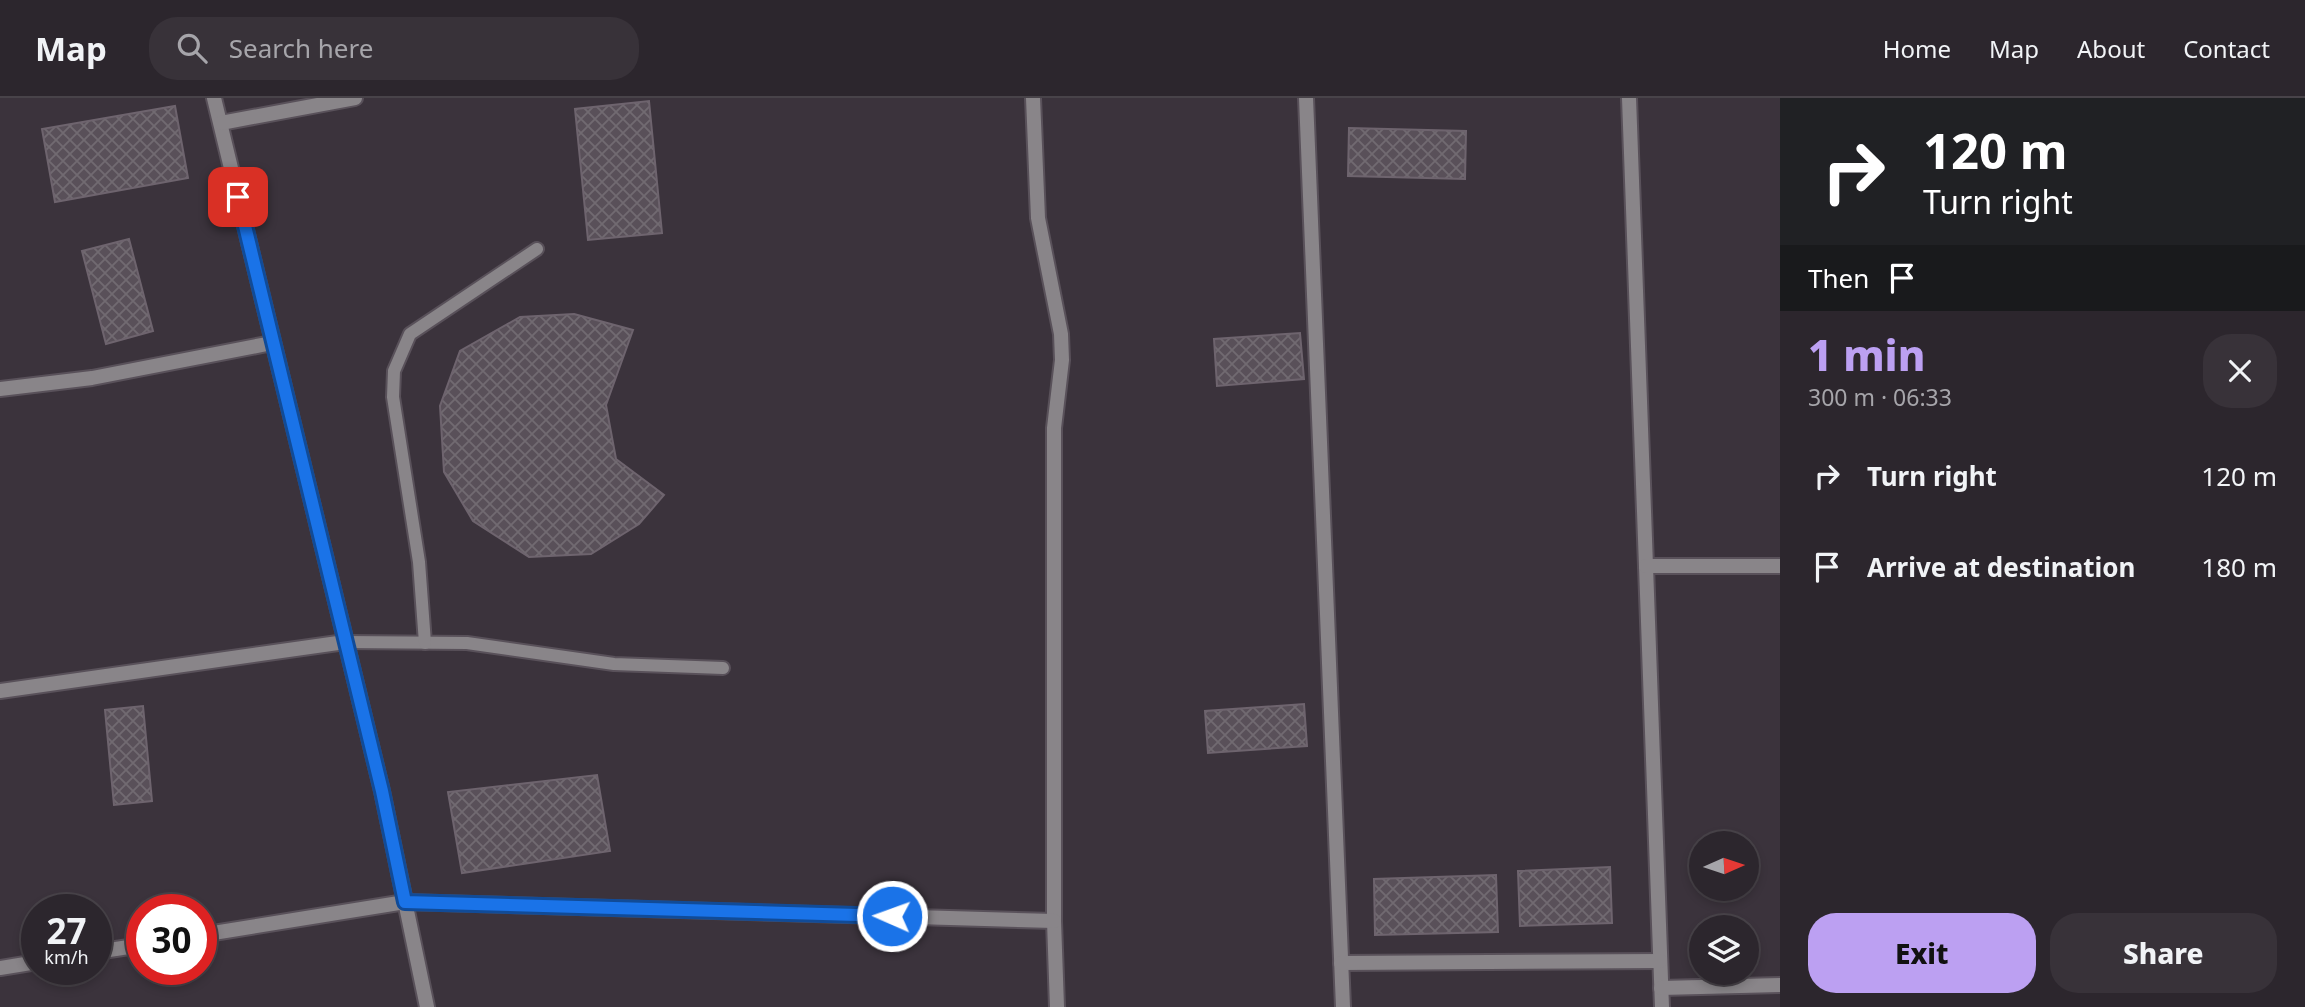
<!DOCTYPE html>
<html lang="en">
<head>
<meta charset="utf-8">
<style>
	:root { --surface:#2c262d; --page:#383239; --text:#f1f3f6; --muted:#a6a5aa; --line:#484349; --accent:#bca0f2 }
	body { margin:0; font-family:"Noto Sans",sans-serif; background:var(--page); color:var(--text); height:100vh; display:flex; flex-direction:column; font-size:26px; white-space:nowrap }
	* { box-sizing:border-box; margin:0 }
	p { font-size:23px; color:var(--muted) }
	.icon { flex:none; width:38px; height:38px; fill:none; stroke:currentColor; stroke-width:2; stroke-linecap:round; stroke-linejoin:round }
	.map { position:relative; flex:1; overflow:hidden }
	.details { display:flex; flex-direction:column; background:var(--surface); width:525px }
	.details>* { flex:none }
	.hud { background:#202124; color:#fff; overflow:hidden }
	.needle { width:46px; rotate:87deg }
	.fabs { position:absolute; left:1689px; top:733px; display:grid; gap:14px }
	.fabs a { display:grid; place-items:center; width:70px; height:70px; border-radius:50%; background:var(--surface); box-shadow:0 4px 10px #0003,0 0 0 2px var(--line); font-size:35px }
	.speed { position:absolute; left:21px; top:796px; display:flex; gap:14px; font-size:35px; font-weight:700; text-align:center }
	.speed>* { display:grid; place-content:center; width:91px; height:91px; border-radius:50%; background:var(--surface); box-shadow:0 4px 10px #0003,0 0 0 2px var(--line); line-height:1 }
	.speed small { font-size:18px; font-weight:400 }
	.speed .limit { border:10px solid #d22; background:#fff; color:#111 }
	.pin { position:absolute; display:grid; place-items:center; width:60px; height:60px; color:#fff; margin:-30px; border-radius:14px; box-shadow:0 4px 10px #0006 }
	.me { position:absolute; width:77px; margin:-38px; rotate:272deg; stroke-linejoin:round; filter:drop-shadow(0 0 5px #0008) }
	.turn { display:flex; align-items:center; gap:24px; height:147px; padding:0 28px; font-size:32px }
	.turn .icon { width:91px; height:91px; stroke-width:2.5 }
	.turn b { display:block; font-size:49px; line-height:60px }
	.then { display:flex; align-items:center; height:66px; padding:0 28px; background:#0003; gap:14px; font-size:26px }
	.round { display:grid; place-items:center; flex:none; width:74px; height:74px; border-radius:28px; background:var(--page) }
	.headline { display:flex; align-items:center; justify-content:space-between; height:119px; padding:0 28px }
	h1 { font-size:42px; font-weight:800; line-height:52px; color:var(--accent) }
	.cta { display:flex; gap:14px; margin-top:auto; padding:14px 28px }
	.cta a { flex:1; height:80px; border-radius:28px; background:var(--accent); color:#111; font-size:28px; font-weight:800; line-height:80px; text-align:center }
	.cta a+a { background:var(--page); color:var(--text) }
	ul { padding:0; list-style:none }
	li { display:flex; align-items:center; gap:21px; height:91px; padding:0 28px }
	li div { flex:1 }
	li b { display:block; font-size:26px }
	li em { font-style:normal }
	header { display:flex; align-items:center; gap:42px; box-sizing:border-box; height:98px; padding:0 35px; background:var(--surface); border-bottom:2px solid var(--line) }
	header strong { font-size:33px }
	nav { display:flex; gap:38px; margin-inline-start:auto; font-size:24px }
	.search { width:490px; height:63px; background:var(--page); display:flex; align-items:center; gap:18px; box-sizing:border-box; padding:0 24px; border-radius:28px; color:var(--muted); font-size:26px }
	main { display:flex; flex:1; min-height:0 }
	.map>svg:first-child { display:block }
</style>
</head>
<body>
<header>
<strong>Map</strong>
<div class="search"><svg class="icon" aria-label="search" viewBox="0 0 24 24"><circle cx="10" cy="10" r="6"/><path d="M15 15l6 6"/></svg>Search here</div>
<nav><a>Home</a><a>Map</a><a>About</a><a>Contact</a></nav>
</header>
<main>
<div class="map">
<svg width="1780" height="909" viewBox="0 0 1780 909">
	<defs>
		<pattern id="building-cross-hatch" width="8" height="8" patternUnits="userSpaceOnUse" patternTransform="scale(1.75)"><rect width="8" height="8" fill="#595059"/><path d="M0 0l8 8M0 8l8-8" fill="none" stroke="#716a71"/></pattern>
	</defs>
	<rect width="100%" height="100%" fill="#3b333c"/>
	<!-- building -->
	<g fill="url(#building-cross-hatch)" stroke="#6e646e" stroke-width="2">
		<path d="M649,3L662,135L588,142L575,11Z"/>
		<path d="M175,8L188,80L55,104L42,31Z"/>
		<path d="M1349,30L1466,33L1465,81L1348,78Z"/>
		<path d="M129,141L153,233L106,246L82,153Z"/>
		<path d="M574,216L633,232L606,307L616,361L664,397L639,426L591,456L529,459L473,423L444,374L440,308L460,253L520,219Z"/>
		<path d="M1300,235L1304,281L1217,288L1214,241Z"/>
		<path d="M1304,606L1307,648L1208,655L1205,613Z"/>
		<path d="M143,608L152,703L114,707L105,612Z"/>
		<path d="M597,677L610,753L462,775L448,694Z"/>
		<path d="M1610,769L1612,825L1520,828L1518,773Z"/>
		<path d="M1496,777L1498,834L1375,837L1374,781Z"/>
	</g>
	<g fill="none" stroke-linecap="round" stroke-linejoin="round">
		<!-- lane casing -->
		<g stroke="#59515a" stroke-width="16">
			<g id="lane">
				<path d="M345,544L467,545L614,566L723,570"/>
				<path d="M425,545L419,464L393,299L394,273L410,236L537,151"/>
			</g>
		</g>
		<!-- street casing -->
		<g stroke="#59515a" stroke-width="18">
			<g id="street">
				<path d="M214,0L382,693L427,909"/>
				<path d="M1033,0L1038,120L1061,236L1062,262L1054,330V823L1057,909"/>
				<path d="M1306,0L1343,909"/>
				<path d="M1629,0L1662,909"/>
				<path d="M221,25L355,0"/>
				<path d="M0,291L92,280L272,245"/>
				<path d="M1646,468H1780"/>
				<path d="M0,593L345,544"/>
				<path d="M201,837L405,804L1054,823"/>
				<path d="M96,854L142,847"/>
				<path d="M1341,865L1660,863"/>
				<path d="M0,870L37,864"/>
				<path d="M1661,890L1780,887"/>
			</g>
		</g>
		<!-- lane -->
		<use href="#lane" stroke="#898589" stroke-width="12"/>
		<!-- street -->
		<use href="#street" stroke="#898589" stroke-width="14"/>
	</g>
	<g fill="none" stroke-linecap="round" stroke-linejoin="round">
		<!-- route casing -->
		<g stroke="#114b97" stroke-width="18">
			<path id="route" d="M238,99L382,693L405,804L892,818"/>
		</g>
		<!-- route -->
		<use href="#route" stroke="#1a73e8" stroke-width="12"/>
	</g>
</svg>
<div class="fabs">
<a><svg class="needle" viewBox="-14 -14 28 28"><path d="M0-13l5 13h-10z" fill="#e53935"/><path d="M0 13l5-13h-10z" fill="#a6a5aa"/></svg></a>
<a><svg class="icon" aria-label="layers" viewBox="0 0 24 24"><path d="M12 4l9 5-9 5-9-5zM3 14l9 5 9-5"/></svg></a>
</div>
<div class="speed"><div>27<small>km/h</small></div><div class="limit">30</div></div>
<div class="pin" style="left:238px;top:99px;background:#d93025"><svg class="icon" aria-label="arrive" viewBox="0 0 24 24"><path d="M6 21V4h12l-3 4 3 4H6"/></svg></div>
<svg class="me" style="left:892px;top:818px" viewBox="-20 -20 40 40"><circle r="17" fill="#1a73e8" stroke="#fff" stroke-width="3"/><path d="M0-11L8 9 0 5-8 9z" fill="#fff"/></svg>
</div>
<section class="details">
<div class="hud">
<div class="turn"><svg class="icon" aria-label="right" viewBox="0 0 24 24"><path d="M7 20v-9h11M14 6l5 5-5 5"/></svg><div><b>120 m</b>Turn right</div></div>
<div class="then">Then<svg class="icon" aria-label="arrive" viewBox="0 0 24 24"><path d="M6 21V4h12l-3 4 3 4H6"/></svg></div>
</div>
<div class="headline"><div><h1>1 min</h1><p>300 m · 06:33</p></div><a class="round"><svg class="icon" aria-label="close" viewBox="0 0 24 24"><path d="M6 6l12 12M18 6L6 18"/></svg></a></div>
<ul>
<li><svg class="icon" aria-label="right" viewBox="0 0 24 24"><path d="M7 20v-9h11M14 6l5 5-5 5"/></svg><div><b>Turn right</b></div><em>120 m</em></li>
<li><svg class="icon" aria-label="arrive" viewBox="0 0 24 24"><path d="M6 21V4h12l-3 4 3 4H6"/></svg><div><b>Arrive at destination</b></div><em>180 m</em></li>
</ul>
<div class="cta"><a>Exit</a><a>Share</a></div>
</section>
</main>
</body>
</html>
